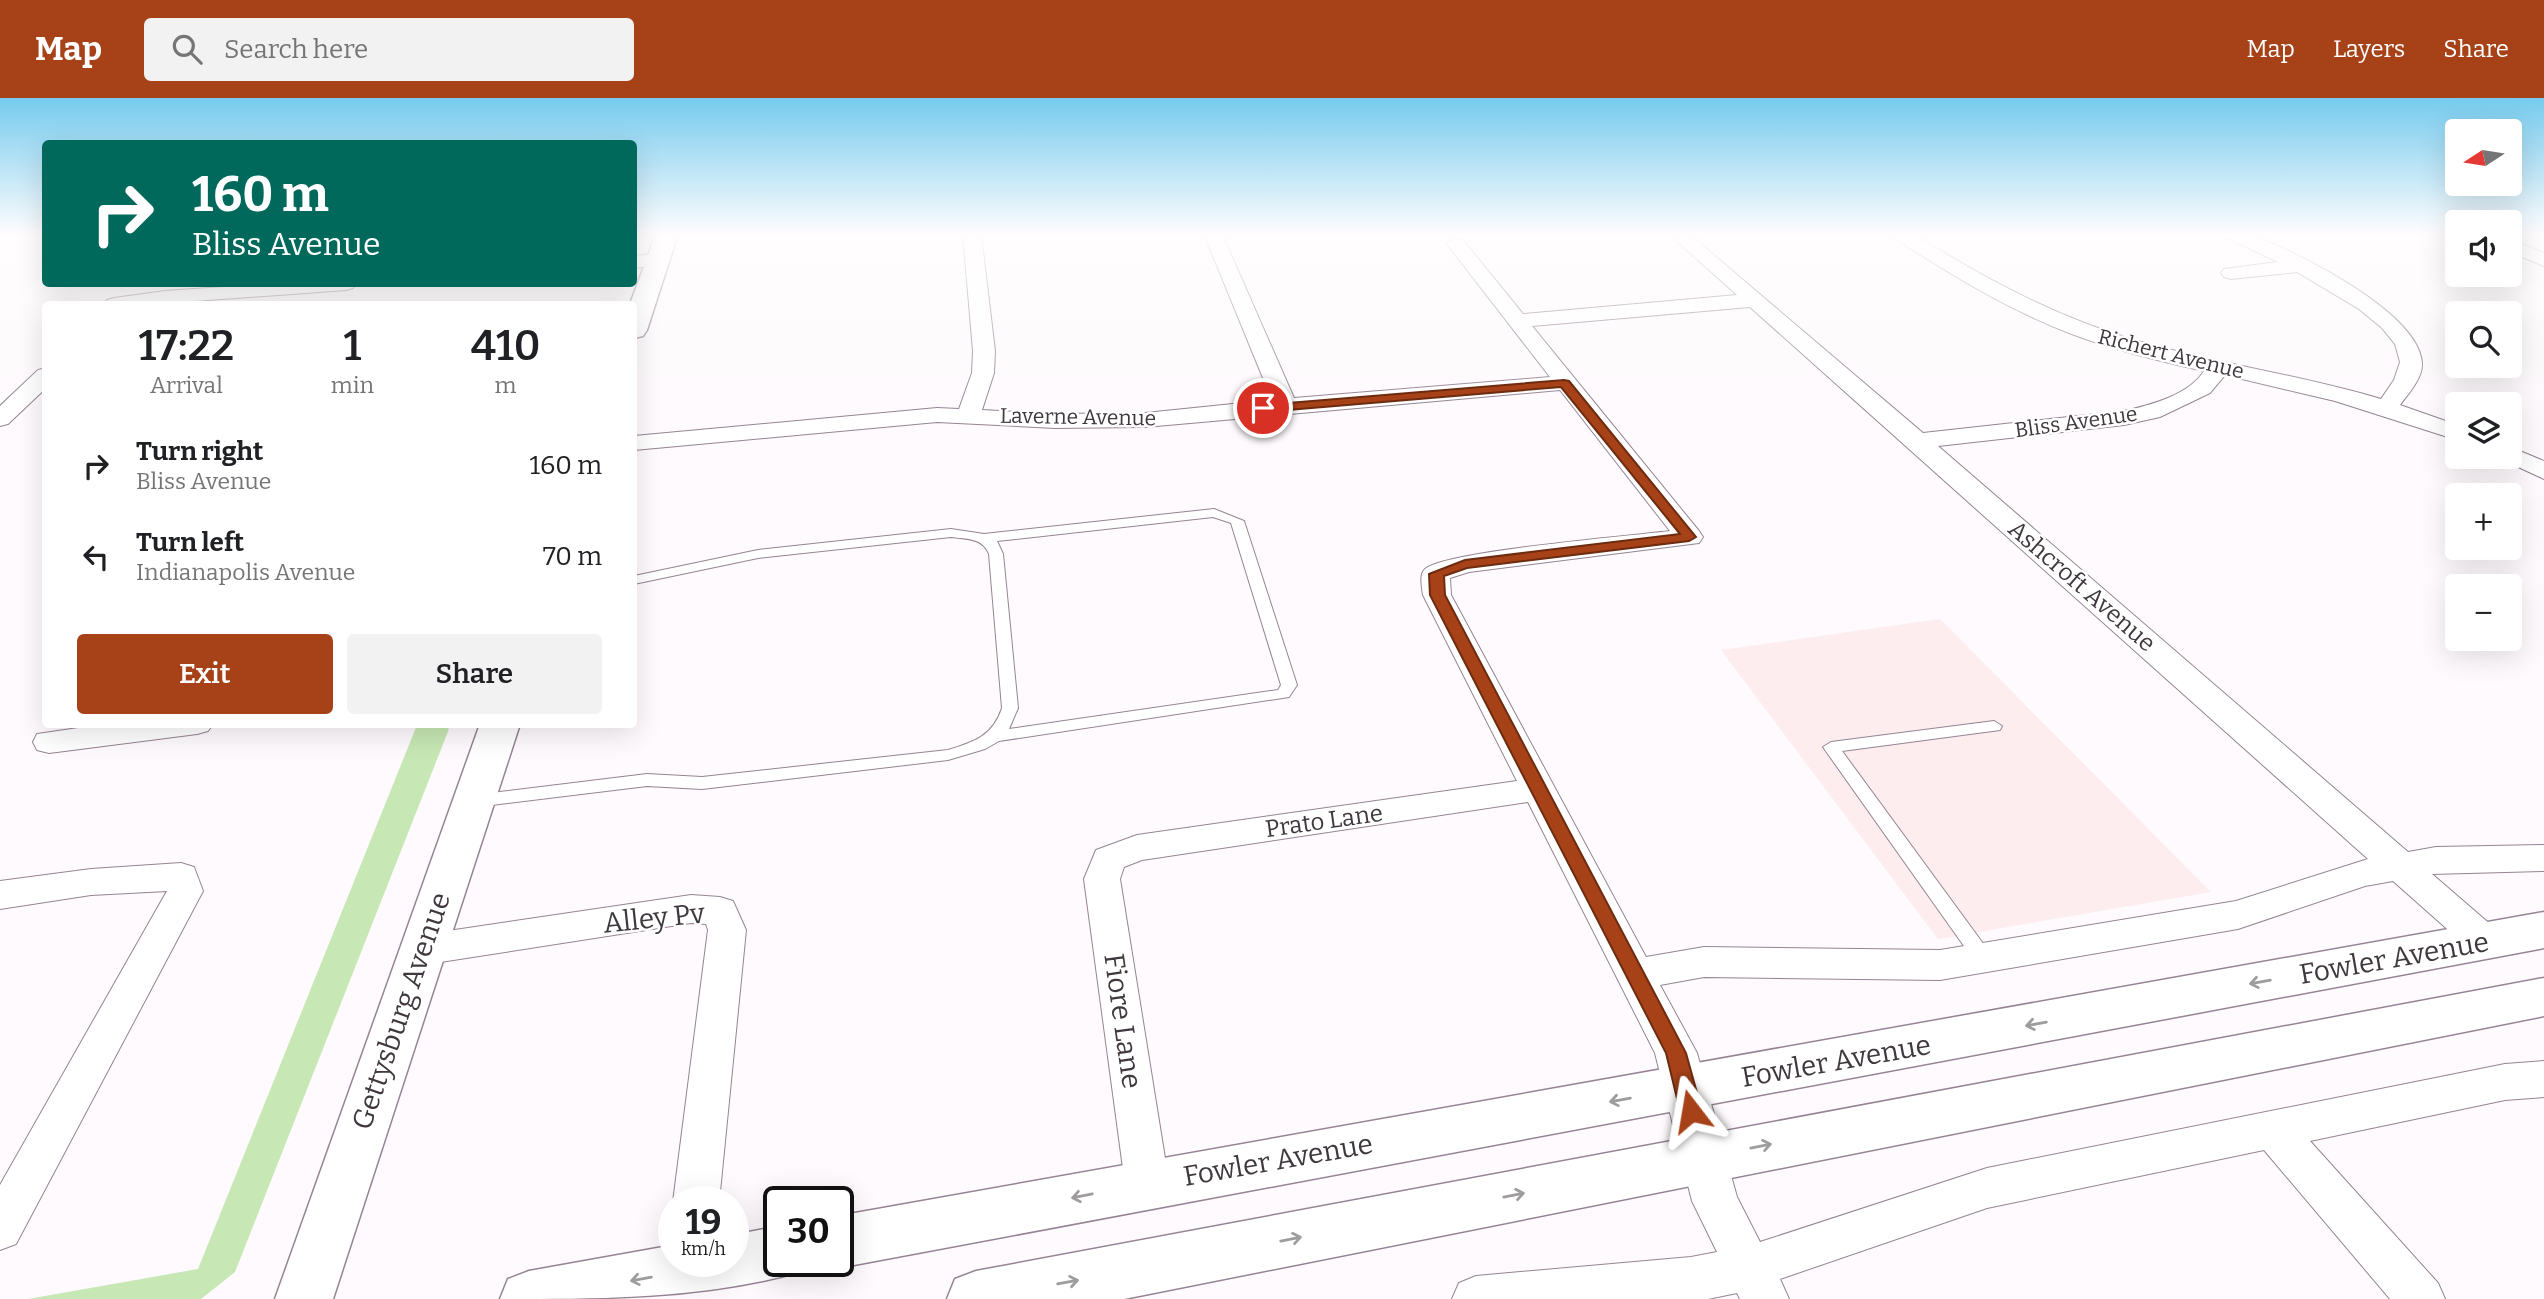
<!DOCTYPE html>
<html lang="en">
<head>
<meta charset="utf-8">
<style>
	:root { --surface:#fff; --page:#f2f2f2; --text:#202124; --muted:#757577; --accent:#a74218 }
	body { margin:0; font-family:Bitter,serif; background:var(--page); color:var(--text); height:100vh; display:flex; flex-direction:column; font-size:26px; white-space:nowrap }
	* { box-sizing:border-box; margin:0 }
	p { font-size:23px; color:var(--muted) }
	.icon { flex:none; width:38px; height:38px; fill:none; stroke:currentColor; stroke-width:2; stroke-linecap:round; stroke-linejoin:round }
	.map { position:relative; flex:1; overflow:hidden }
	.panel { position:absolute; left:42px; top:203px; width:595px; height:427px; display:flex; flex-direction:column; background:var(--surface); border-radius:7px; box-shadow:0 7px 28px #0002 }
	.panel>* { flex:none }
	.guide { position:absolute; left:42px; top:42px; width:595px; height:147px; border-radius:7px; box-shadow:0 7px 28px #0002; background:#00695c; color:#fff; overflow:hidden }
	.needle { width:46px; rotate:258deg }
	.buttons { position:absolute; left:2445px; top:21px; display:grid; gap:14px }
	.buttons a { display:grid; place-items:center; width:77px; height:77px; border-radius:7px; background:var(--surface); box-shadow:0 7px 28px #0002; font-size:35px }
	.speed { position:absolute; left:658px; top:1088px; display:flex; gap:14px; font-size:35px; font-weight:700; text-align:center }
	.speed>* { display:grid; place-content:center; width:91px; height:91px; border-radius:50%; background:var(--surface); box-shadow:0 7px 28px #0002; line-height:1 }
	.speed small { font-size:18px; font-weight:400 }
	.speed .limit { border:4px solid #111; border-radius:10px; background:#fff; color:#111 }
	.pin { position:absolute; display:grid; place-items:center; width:60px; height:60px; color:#fff; margin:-30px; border:4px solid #fff; border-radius:50%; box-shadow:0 2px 7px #0007 }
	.me { position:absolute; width:77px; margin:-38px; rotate:346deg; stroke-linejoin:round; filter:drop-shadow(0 0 5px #0008) }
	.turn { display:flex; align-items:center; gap:24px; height:147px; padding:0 35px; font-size:32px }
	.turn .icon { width:91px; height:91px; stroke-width:2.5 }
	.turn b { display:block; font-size:49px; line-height:60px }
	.eta { display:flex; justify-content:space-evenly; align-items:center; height:119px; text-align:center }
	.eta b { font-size:42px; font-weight:600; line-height:49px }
	.primary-button { display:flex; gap:14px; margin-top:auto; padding:14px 35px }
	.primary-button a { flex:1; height:80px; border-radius:7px; background:var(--accent); color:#fff; font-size:28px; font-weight:600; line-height:80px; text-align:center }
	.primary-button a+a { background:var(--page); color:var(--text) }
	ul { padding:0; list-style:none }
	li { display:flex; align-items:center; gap:21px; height:91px; padding:0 35px }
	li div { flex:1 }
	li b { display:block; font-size:26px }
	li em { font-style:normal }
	header { display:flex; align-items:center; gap:42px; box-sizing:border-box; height:98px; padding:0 35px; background:var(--accent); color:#fff }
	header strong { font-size:33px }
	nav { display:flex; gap:38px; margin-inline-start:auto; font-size:24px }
	.search { width:490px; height:63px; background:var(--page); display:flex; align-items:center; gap:18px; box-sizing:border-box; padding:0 24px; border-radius:7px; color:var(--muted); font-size:26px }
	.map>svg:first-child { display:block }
</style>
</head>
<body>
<header>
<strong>Map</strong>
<div class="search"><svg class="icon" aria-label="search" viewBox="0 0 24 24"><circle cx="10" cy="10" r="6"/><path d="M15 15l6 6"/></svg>Search here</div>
<nav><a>Map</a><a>Layers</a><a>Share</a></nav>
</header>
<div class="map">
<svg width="2544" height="1201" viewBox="0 0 2544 1201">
	<rect width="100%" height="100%" fill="#fefafd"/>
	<!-- education -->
	<path fill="#fdedef" d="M1940,521L2211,794L1938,841L1721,552Z"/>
	<!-- green -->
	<path fill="#c7e7b4" d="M417,627H442L449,631L235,1174L201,1201H28L198,1171Z"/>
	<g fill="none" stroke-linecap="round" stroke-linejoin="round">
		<!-- lane casing -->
		<g stroke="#958493" stroke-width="2">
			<g id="lane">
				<path d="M1214,411L1244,423L1297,587L1289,599L999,643L985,651L948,662L702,691L647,688L475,709L469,707L466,703L469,699L475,697L647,676L702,679L948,652C974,644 993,638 1002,610L989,456C983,440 967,441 951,439L758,460L634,486V478L758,452L951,431L984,436ZM1213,419L1231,425L1281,587L1278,592L1009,631L1018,610L1003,456L997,443Z"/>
				<path d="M1994,623L2002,628L2000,632L1842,653L1990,855L1993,860L1990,865L1983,867L1976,865L1823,649L1831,644Z"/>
			</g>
		</g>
		<!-- street casing -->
		<g stroke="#958493" stroke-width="2">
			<g id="street">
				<path d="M963,136H981L995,253L994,275L982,312L1055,316L1145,315L1272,302L1204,136H1222L1294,300L1550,279L1447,146L1456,140L1463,142L1523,216L1737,197L1669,136H1689L1923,335L2124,313C2151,307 2189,297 2204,273C2159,263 2113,252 2069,235C2007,211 1950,176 1894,140L1892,136H1913C1984,180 2057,220 2138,243C2218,266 2301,277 2381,301L2394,282L2400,264L2395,246L2382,230L2359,211L2297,174L2231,181L2224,179L2221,175L2224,171L2278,164L2227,140L2225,136C2233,136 2243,134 2251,137C2295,153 2419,214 2422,265C2423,280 2408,296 2400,307L2457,327V342L2335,303L2225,277L2210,295L2160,319L2124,327L1938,348L2408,754L2436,749L2544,747V773L2432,776L2498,833L2504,843L2498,853L2485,858L2472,853L2393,783L2365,788L2238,831L1940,882L1704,879L1660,887L1697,955L1737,1099L1760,1144L1987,1070L2505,966L2544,963V999L2505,1002L2310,1043L2438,1185L2445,1201H2390L2264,1052L1987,1110L1780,1181L1789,1201H1740L1737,1195L1708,1201H1452L1459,1185L1476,1178L1691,1159L1717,1154L1692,1103L1655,955L1528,704L1142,762L1124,769L1120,781L1169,1085L1163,1099L1147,1105L1131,1099L1125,1085L1084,781L1096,752L1137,737L1517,683L1423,497C1422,490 1419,476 1425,471C1446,453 1631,438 1670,433L1560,292L1145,329L1055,330L937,324L634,352V338L937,310L959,311L972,275L973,253ZM1750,209L2368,761L2236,803L1940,852L1704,849L1646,859L1451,497L1450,480L1469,474L1699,445L1703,439L1699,433L1532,228Z"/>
				<path d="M2510,141L2544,155V168L2510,154Z"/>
				<path d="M657,156L664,158L667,162L664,166L634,170V158Z"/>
				<path d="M268,186H356L353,190L346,192L155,206H104L107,202L114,200L165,193Z"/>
				<path d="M46,270V290L8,326L0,328V308L38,272Z"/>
				<path d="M2510,349L2544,363V381L2501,361L2500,359H2510Z"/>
				<path d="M106,626H213L208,633L197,636L49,655L37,652L33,644L37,636Z"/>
				<path d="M181,765L194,769L203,793L16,1146L0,1152V1087L167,793L91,797L0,811V783L91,771Z"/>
				<path d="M691,797L720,799L733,803L746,832L719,1104H673L708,832L706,826L691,825L421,867L407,862L402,852L407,842L421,837Z"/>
			</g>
		</g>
		<!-- secondary casing -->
		<g stroke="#958493" stroke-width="3">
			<g id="secondary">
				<path d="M656,136H678L647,232L643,238L634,240V206H630Z"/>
				<path d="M480,626H520L333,1201H275Z"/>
				<path d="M2544,814V850L838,1170L821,1164H838V1118Z"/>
				<path d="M2544,880V918L1124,1201H947L955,1181L976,1173Z"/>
				<path d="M779,1128V1164H804L799,1174C705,1201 599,1201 500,1201L508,1181L529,1173L674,1147V1164H733V1137Z"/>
			</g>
		</g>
		<!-- lane -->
		<use href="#lane" fill="#fff" fill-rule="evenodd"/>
		<!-- street -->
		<use href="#street" fill="#fff" fill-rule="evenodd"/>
		<!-- secondary -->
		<use href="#secondary" fill="#fff" fill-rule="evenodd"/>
	</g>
	<!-- one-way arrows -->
	<defs><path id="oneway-shaft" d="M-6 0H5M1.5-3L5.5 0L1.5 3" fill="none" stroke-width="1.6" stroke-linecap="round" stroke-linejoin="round" transform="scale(1.75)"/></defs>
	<g stroke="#9f9c9e">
		<use href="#oneway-shaft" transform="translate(2260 884) rotate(170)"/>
		<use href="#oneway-shaft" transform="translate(2036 926) rotate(170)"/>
		<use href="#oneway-shaft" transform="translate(1620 1002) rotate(170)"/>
		<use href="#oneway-shaft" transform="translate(1761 1048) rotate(-11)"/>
		<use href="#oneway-shaft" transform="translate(1514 1097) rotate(-11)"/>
		<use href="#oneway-shaft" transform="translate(1082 1098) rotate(169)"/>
		<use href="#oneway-shaft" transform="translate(1291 1141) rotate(-11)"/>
		<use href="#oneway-shaft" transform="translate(641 1181) rotate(170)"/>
		<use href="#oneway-shaft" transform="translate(1068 1184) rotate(-10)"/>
	</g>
	<!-- sky -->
	<linearGradient id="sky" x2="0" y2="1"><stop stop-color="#76cbee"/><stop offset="0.45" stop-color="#fffdfe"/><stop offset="1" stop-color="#fffdfe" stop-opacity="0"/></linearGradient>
	<rect width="2544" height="304" fill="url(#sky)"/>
	<!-- route -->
	<path fill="#a74218" stroke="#6d2b10" stroke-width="2" d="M1564,282L1569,283L1696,439L1689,443L1467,470L1444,478L1445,497L1686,955L1702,1013L1699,1020L1691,1023L1684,1020L1680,1013L1666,955L1430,497L1429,476L1465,462L1680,436L1561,289L1263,314L1257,310L1263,307Z"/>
	<g text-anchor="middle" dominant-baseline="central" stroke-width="5" stroke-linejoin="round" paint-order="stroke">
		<!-- far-street labels -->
		<g font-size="21" fill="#3f383e" stroke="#fff">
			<text transform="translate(2171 256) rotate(14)">Richert Avenue</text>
			<text transform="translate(1078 319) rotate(1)">Laverne Avenue</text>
			<text transform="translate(2076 324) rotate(-8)">Bliss Avenue</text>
		</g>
		<!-- street labels -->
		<g font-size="24" fill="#3f383e" stroke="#fff">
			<text transform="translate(2082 488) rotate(41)">Ashcroft Avenue</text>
			<text transform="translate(1324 723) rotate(-8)">Prato Lane</text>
		</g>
		<!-- near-street labels -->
		<g font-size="28" fill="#3f383e" stroke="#fff">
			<text transform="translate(654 820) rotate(-6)">Alley Pv</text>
			<text transform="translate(2394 860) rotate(-10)">Fowler Avenue</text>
			<text transform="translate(401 913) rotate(-71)">Gettysburg Avenue</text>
			<text transform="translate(1123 923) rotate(82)">Fiore Lane</text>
			<text transform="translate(1836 963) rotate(-10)">Fowler Avenue</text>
			<text transform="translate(1278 1062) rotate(-10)">Fowler Avenue</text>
		</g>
	</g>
</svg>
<div class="buttons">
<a><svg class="needle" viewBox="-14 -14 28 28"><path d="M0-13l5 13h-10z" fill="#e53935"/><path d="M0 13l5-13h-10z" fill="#757577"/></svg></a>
<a><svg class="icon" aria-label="sound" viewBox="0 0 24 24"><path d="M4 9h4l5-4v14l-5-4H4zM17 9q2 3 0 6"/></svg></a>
<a><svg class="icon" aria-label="search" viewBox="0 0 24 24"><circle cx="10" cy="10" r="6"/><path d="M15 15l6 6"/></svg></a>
<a><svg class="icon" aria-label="layers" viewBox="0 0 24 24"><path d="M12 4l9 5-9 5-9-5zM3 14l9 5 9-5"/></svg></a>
<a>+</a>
<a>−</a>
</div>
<div class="speed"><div>19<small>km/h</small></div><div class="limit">30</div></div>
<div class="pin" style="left:1263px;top:310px;background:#d93025"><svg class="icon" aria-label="arrive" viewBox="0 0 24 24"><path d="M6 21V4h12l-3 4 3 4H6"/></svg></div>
<svg class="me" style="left:1691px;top:1013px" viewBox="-20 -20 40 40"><path d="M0-17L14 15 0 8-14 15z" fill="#a74218" stroke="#fff" stroke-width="4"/></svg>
<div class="guide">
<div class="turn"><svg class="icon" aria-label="right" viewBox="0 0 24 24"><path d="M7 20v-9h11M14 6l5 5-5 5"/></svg><div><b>160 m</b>Bliss Avenue</div></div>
</div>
<section class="panel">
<div class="eta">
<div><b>17:22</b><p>Arrival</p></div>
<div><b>1</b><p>min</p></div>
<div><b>410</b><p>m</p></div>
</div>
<ul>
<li><svg class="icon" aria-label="right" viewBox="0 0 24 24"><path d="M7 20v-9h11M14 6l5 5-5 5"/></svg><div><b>Turn right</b><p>Bliss Avenue</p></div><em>160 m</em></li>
<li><svg class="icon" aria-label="left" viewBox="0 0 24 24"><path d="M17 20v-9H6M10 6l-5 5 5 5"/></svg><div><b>Turn left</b><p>Indianapolis Avenue</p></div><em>70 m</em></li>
</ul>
<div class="primary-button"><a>Exit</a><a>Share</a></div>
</section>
</div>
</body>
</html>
